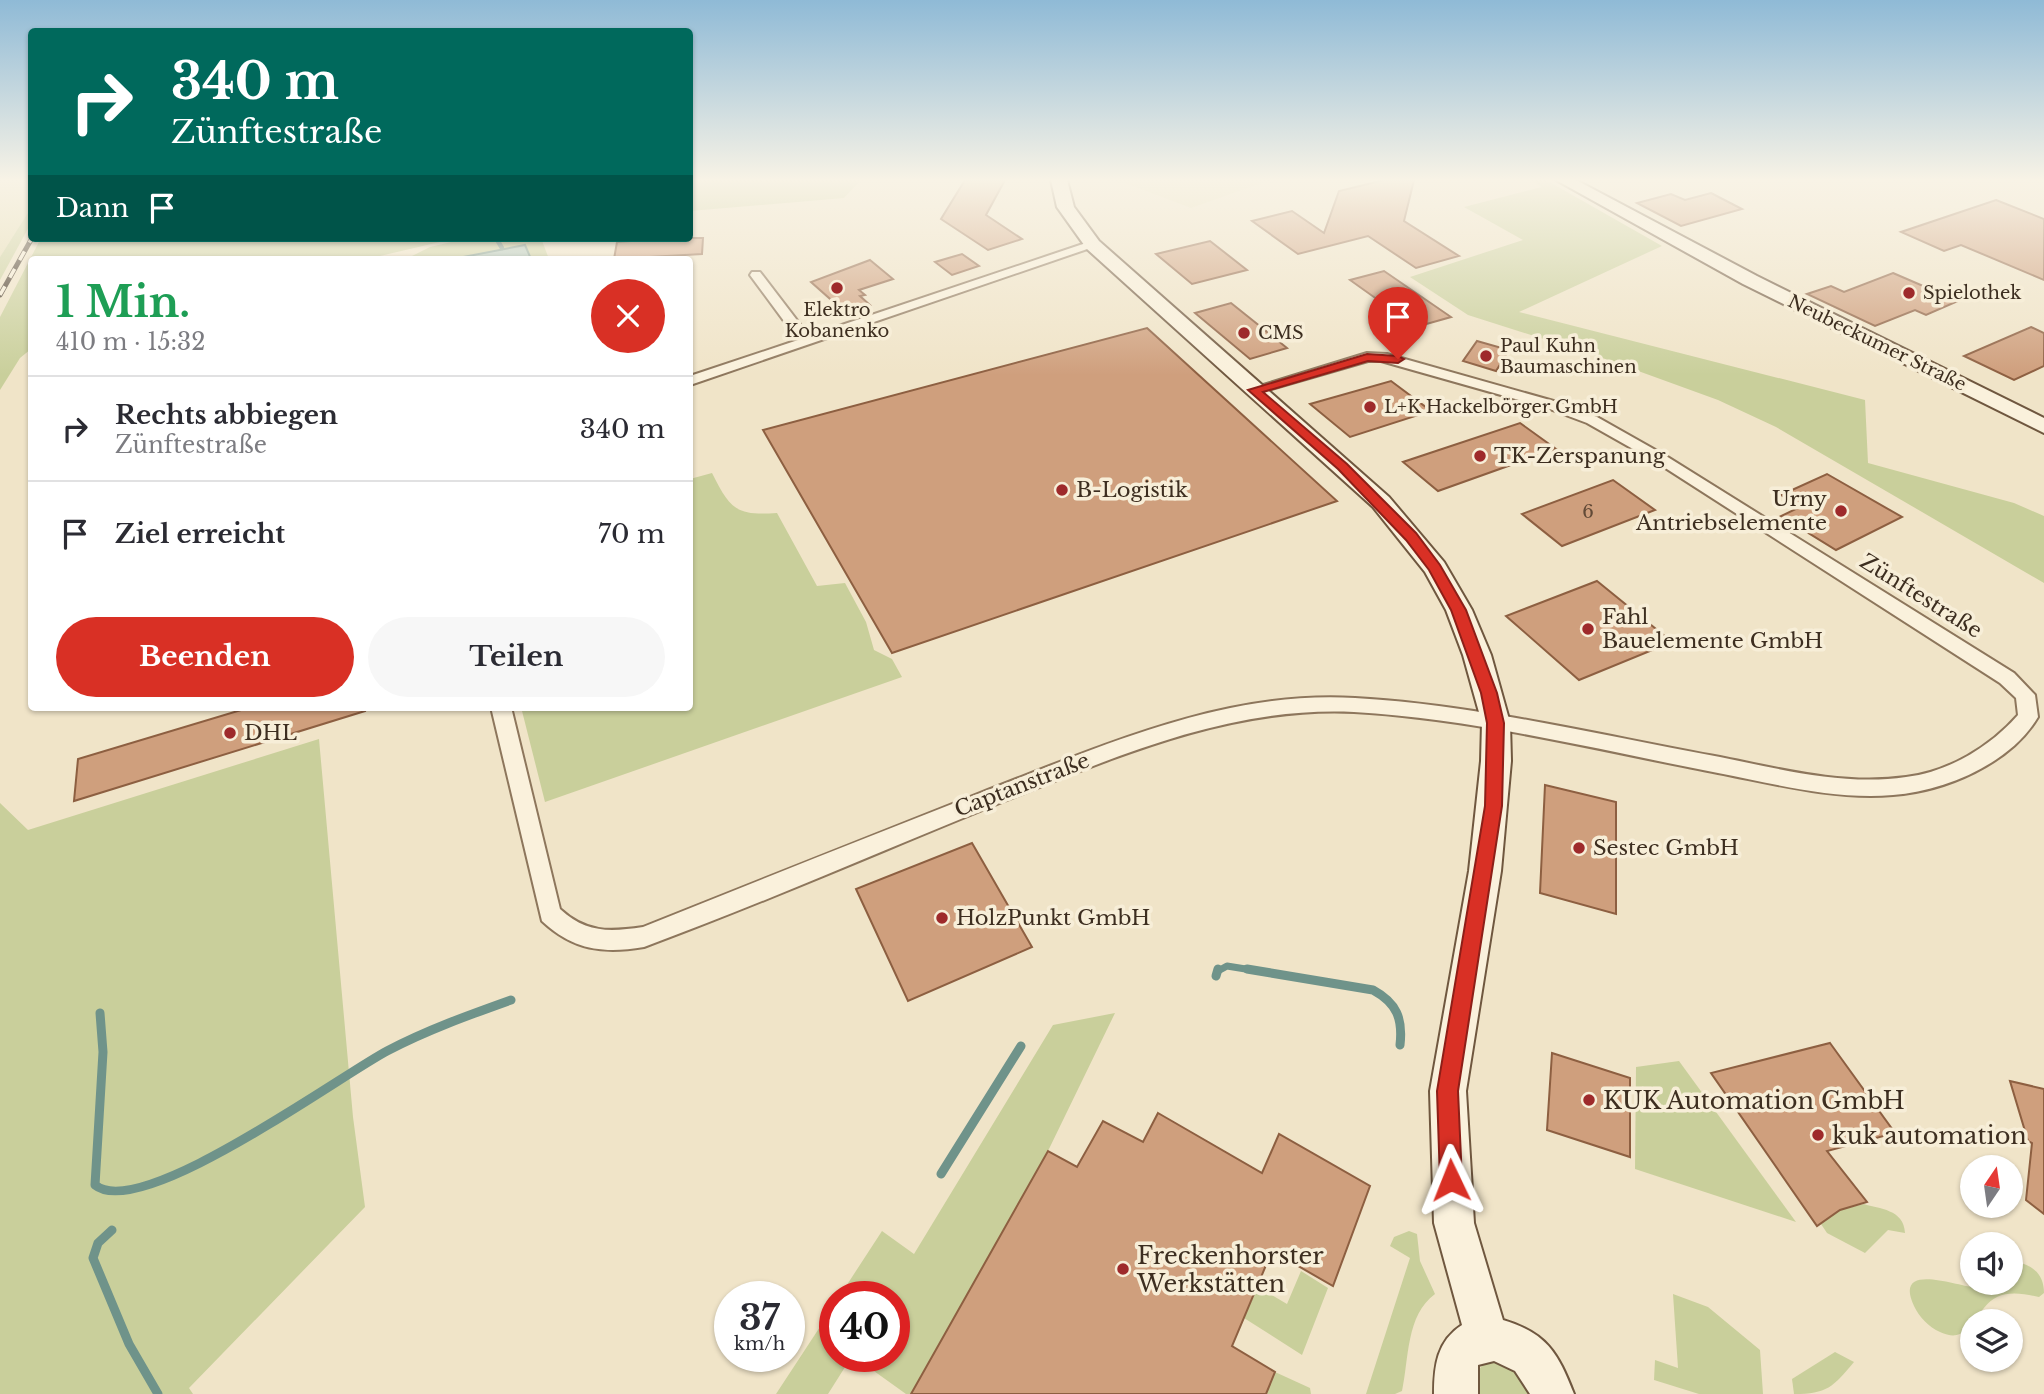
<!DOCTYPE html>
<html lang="de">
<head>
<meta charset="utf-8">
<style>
	:root { --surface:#fff; --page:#f7f7f7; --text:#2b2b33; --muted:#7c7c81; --line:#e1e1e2; --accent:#d93025 }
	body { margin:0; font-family:"Libre Baskerville",serif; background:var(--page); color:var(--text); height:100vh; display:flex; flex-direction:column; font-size:26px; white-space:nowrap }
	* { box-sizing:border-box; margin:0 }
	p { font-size:23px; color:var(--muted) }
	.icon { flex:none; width:38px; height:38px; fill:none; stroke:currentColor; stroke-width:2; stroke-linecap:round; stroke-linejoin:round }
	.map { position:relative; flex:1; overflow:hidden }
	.drawer { position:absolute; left:28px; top:256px; width:665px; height:455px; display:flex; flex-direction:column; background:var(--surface); border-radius:7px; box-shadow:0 2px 5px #0004 }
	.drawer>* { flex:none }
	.banner { position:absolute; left:28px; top:28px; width:665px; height:214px; border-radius:7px; box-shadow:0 2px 5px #0004; background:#00695c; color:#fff; overflow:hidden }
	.needle { width:46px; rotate:13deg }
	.controls { position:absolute; left:1960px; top:1155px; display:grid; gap:14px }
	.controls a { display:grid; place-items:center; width:63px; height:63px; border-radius:50%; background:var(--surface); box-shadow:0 2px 5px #0004; font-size:35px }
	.speed { position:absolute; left:714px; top:1281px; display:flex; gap:14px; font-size:35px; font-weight:700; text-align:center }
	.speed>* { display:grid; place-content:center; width:91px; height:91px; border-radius:50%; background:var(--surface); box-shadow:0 2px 5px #0004; line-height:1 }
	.speed small { font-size:18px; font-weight:400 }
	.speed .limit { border:10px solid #d22; background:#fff; color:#111 }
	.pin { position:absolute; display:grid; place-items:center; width:60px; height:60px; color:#fff; margin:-72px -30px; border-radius:50% 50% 50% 0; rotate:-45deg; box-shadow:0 0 7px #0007 }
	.pin .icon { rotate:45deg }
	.me { position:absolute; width:77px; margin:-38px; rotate:358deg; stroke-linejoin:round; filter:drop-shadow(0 0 5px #0008) }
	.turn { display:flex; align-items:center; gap:24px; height:147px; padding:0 28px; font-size:32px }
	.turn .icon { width:91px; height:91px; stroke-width:2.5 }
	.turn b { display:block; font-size:49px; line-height:60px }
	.then { display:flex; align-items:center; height:66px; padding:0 28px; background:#0003; gap:14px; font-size:26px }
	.round { display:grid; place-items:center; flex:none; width:74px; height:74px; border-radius:37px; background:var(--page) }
	.overview { display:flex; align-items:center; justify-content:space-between; height:119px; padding:0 28px }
	h1 { font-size:42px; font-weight:700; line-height:52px; color:#1e9e55 }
	.button { display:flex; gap:14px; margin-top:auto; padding:14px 28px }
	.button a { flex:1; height:80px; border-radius:42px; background:var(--accent); color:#fff; font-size:28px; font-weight:700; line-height:80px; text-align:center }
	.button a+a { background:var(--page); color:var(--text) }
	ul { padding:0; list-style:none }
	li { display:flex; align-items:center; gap:21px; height:105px; padding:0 28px; border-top:2px solid var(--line) }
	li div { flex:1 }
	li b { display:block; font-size:26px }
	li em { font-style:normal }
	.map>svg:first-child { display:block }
</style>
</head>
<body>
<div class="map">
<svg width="2044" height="1394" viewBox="0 0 2044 1394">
	<rect width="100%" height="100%" fill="#f0e4c8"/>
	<!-- farmland -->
	<g fill="#e6deb5">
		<path d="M0,180H31V208L0,257Z"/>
		<path d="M1108,180H1270L1191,208L1128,184Z"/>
	</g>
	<!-- green -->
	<g fill="#c9cf9b">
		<path d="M690,180H861L844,198L690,211Z"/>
		<path d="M1531,180H1546L1662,246L1519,312L1865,400L1868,463L2014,503L2044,516V583L1776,427L1718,400L1597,356L1468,315L1410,277L1523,240L1464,207L1542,187Z"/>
		<path d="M31,208V223L0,280V257Z"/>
		<path d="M41,238H457L367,259H32L31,349L20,358L0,390V317Z"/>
		<path d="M468,238H541L549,259H406L430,247Z"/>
		<path d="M712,473C730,509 736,516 777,513L817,586L845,583L866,622L874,650L892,659L902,677L545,802L521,707H690V479Z"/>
		<path d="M319,739L353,1117L365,1207L189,1388L193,1394H0V803L28,830Z"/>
		<path d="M1115,1013L1048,1151L911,1394H906L853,1356H894V1297H839L882,1231L914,1254L1053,1025Z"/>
		<path d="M1679,1061L1796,1222L1635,1169L1636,1067Z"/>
		<path d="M1864,1204C1879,1209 1904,1209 1905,1233L1888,1230L1865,1253L1827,1233L1821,1224L1840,1210Z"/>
		<path d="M1409,1231L1417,1234L1420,1261L1435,1294C1406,1315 1409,1359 1402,1391L1395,1394H1366L1410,1258L1390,1246L1394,1237Z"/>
		<path d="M2017,1262C2035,1266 2044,1276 2044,1293L2039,1297C2025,1294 2010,1291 1997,1297C1974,1308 1972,1347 1940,1332C1929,1327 1919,1317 1914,1306C1893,1261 1956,1286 1974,1287C1986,1287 1998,1283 2011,1283V1265Z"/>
		<path d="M1301,1271L1328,1288L1302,1355L1244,1318L1258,1287L1287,1304Z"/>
		<path d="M1673,1294L1708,1307L1760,1350L1763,1394H1699L1654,1380L1655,1360L1678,1368Z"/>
		<path d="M835,1304V1356H852L828,1394H776Z"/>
		<path d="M1835,1352L1854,1362C1833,1387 1827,1394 1794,1394L1792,1379Z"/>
		<path d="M1493,1360L1515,1367L1532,1394H1475C1476,1377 1475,1366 1493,1360Z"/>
		<path d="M1275,1372L1310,1388L1311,1394H1266Z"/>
	</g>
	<!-- water -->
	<path fill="#a9c4bc" stroke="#6f938a" stroke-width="2" d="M525,245L531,259H453Z"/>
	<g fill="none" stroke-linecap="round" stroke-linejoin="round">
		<!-- stream-far2 -->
		<path stroke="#6f938a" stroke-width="4.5" d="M496,238L502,248"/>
		<!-- stream-far1 -->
		<path stroke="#6f938a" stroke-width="7" d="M1218,971L1227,966L1258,971"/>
		<!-- stream -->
		<g stroke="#6f938a" stroke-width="9">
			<path d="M1247,969L1373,990C1397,1003 1403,1019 1400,1045"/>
			<path d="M1216,976L1218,969"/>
			<path d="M100,1013L103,1052L95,1185C140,1222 338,1077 387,1051C427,1030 469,1015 511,1000"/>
			<path d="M941,1174L1021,1046"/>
			<path d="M112,1230L98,1243L93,1258L129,1344L158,1394"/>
		</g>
	</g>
	<!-- building -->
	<g fill="#cf9f7d" stroke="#8d5f41" stroke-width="2">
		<path d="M965,180H1005L986,215L1022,239L988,250L941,219Z"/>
		<path d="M1384,180H1414L1404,221L1459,256L1416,268L1368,236L1298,254L1252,221L1292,211L1324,233L1339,191Z"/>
		<path d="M1711,193L1742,209L1681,226L1637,203L1671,194L1685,200Z"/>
		<path d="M1996,200L2044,219V280L1961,245L1944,251L1901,232Z"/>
		<path d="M673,238H703L702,254L614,259L617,242Z"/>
		<path d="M1210,241L1247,270L1192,284L1156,254Z"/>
		<path d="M962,254L979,266L952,275L935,262Z"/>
		<path d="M870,260L893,279L859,290L865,295L860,296L870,305L846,313L811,282Z"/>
		<path d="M1384,271L1451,317L1416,327L1350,280Z"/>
		<path d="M1893,273L1958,301L1926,315L1915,310L1875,326L1807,294L1831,286L1844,292Z"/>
		<path d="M1231,303L1261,327L1287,348L1250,359L1195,313Z"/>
		<path d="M2031,327L2044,333V366L2014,380L1964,356Z"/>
		<path d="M1147,328L1337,501L892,653L763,430Z"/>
		<path d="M1477,341L1509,350L1496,371L1463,361Z"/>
		<path d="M1391,381L1431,411L1350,437L1310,404Z"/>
		<path d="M1520,423L1556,449L1438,491L1403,462Z"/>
		<path d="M1827,474L1902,517L1836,550L1781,516L1800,507L1781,495Z"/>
		<path d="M1613,480L1655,510L1562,546L1522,514Z"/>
		<path d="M1597,581L1672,642L1579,680L1506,616Z"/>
		<path d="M251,707H364L365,711L74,801L78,759Z"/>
		<path d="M1545,785L1616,802V914L1540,893Z"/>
		<path d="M972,843L1032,947L908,1001L856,889Z"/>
		<path d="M1830,1043L1895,1133L1827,1151L1867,1202L1840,1210L1817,1226L1711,1073Z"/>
		<path d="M1552,1053L1630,1078V1157L1547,1130Z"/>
		<path d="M2010,1081L2044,1089V1214L2026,1200L2032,1143L2028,1141Z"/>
		<path d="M1158,1113L1262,1173L1279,1134L1370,1186L1333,1286L1272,1251L1232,1346L1275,1372L1266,1394H911L1048,1151L1077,1167L1103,1121L1143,1142Z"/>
	</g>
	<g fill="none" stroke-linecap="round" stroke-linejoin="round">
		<!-- street casing -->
		<g stroke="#8d765c" stroke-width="4">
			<g id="street">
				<path d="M1089,242L1099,245L690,385V376L798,340L750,275L752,272H760L809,336Z"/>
				<path d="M1367,353L1387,354L1557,402L1597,417L1666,456L2014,673L2035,695L2038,717C2010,764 1945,791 1893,795C1835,800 1775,784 1718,773C1598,750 1476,719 1354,712C1231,706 1118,756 1007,800C886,849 766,902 644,947C603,954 573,950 542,921L491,707H511L560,909C586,933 609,932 643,927C755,882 867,837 980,793C1100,747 1224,690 1355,698C1478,705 1599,735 1720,757C1780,769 1844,786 1906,777C1948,772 1990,747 2018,715L2016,698L2000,683L1656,462L1587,423L1547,408L1381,361H1368L1254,394L1247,390Z"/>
			</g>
		</g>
		<!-- secondary casing -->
		<g stroke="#6f573f" stroke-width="4">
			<g id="secondary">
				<path d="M1051,180H1067L1074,207L1099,241L1389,497L1444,562L1472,610L1491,655L1510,723L1511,761L1501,871L1466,1091L1474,1223L1503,1320C1547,1333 1558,1353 1574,1394H1530L1515,1371L1494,1361L1478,1365V1394H1434C1434,1366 1437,1341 1462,1325L1434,1223L1430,1091L1469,871L1481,761L1482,723L1463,655L1446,610L1425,572L1373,507L1087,249L1057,207Z"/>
				<path d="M1556,180H1576L1757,276L2044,418V433L1743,284Z"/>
			</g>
		</g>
		<!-- street -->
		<use href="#street" fill="#faf1dc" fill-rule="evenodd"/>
		<!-- secondary -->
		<use href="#secondary" fill="#faf1dc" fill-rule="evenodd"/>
		<!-- rail casing -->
		<g stroke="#3d2e20" stroke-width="5">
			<path id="rail" d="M0,295L32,238"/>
		</g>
		<!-- rail -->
		<use href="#rail" stroke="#f7eed8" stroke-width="3.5" stroke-dasharray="10" stroke-linecap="butt"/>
	</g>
	<!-- sky -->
	<linearGradient id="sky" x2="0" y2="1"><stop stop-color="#8fbad6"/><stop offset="0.48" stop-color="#f8f3e6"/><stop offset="1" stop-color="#f8f3e6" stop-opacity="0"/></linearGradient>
	<rect width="2044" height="375" fill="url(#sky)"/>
	<!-- route -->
	<path fill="#d93025" stroke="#8d1f18" stroke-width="2" d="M1367,354L1398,356L1404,359L1398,363L1368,361L1263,392L1347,464L1416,533L1440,565L1466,610L1497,693L1504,723L1502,806L1458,1091L1462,1180L1459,1187L1451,1191L1443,1187L1440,1180L1437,1091L1485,806L1487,723L1481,693L1451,610L1429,570L1406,540L1338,469L1248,390Z"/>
	<!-- markers -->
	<g fill="#9e2a2b" stroke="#f7eed8" stroke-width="2.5">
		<circle cx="837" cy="288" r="7"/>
		<circle cx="1909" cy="293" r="7"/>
		<circle cx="1244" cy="333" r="7"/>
		<circle cx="1486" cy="356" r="7"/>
		<circle cx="1370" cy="407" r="7"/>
		<circle cx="1480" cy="456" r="7"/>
		<circle cx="1062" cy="490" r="7"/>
		<circle cx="1841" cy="511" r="7"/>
		<circle cx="1588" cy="629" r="7"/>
		<circle cx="230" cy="733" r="7"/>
		<circle cx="1579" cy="848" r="7"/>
		<circle cx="942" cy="918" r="7"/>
		<circle cx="1589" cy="1100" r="7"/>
		<circle cx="1818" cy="1135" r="7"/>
		<circle cx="1123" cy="1269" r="7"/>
	</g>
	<g text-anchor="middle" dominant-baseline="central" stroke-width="7" stroke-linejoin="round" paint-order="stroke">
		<!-- far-poi labels -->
		<g font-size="18" fill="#3d2e20" stroke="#f7eed8" text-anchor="start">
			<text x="1923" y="293">Spielothek</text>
			<text x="837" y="310" text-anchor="middle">Elektro<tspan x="837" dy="21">Kobanenko</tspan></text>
			<text x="1258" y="333">CMS</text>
			<text x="1500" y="346">Paul Kuhn<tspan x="1500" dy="21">Baumaschinen</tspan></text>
			<text x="1384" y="407">L+K Hackelbörger GmbH</text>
		</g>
		<!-- far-street labels -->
		<g font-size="18" fill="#3d2e20" stroke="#f7eed8">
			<text transform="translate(1877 343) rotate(26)">Neubeckumer Straße</text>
		</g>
		<!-- number labels -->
		<g font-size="18" fill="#624a37">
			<text x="1588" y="512">6</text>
		</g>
		<!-- poi labels -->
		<g font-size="21" fill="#3d2e20" stroke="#f7eed8" text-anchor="start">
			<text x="1494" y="456">TK-Zerspanung</text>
			<text x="1076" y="490">B-Logistik</text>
			<text x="1827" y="499" text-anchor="end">Urny<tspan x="1827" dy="24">Antriebselemente</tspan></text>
			<text x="1602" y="617">Fahl<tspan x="1602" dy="24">Bauelemente GmbH</tspan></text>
			<text x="244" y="733">DHL</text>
			<text x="1593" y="848">Sestec GmbH</text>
			<text x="956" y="918">HolzPunkt GmbH</text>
		</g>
		<!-- street labels -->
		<g font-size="21" fill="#3d2e20" stroke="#f7eed8">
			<text transform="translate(1921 596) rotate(32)">Zünftestraße</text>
			<text transform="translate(1022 785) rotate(-21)">Captanstraße</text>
		</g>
		<!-- near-poi labels -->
		<g font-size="24" fill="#3d2e20" stroke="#f7eed8" text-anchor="start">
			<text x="1603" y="1100">KUK Automation GmbH</text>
			<text x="1832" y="1135">kuk automation</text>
			<text x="1137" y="1255">Freckenhorster<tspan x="1137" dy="28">Werkstätten</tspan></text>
		</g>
	</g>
</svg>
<div class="controls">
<a><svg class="needle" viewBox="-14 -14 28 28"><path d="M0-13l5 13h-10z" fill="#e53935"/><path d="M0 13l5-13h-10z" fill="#7c7c81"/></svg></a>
<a><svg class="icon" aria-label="sound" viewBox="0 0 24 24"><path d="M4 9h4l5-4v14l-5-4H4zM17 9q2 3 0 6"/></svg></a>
<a><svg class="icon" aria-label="layers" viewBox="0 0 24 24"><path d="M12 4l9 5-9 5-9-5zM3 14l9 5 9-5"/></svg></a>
</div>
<div class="speed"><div>37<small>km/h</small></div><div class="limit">40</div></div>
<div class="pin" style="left:1398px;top:359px;background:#d93025"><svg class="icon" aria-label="arrive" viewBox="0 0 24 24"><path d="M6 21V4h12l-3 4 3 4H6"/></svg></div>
<svg class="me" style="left:1451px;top:1180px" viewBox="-20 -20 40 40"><path d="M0-17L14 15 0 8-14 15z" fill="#d93025" stroke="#fff" stroke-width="4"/></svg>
<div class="banner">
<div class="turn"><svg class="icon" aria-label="right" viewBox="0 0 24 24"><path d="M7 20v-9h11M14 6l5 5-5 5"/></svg><div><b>340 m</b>Zünftestraße</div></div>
<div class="then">Dann<svg class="icon" aria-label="arrive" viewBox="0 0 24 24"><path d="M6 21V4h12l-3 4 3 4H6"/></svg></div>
</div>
<section class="drawer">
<div class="overview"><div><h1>1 Min.</h1><p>410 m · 15:32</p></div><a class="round" style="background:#d93025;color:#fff"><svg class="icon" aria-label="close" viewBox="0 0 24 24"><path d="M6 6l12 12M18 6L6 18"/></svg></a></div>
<ul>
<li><svg class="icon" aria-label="right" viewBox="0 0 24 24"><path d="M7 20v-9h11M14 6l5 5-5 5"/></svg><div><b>Rechts abbiegen</b><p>Zünftestraße</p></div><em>340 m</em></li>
<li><svg class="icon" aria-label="arrive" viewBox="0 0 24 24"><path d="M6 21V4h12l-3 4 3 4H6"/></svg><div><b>Ziel erreicht</b></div><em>70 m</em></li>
</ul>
<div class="button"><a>Beenden</a><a>Teilen</a></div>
</section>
</div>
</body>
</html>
